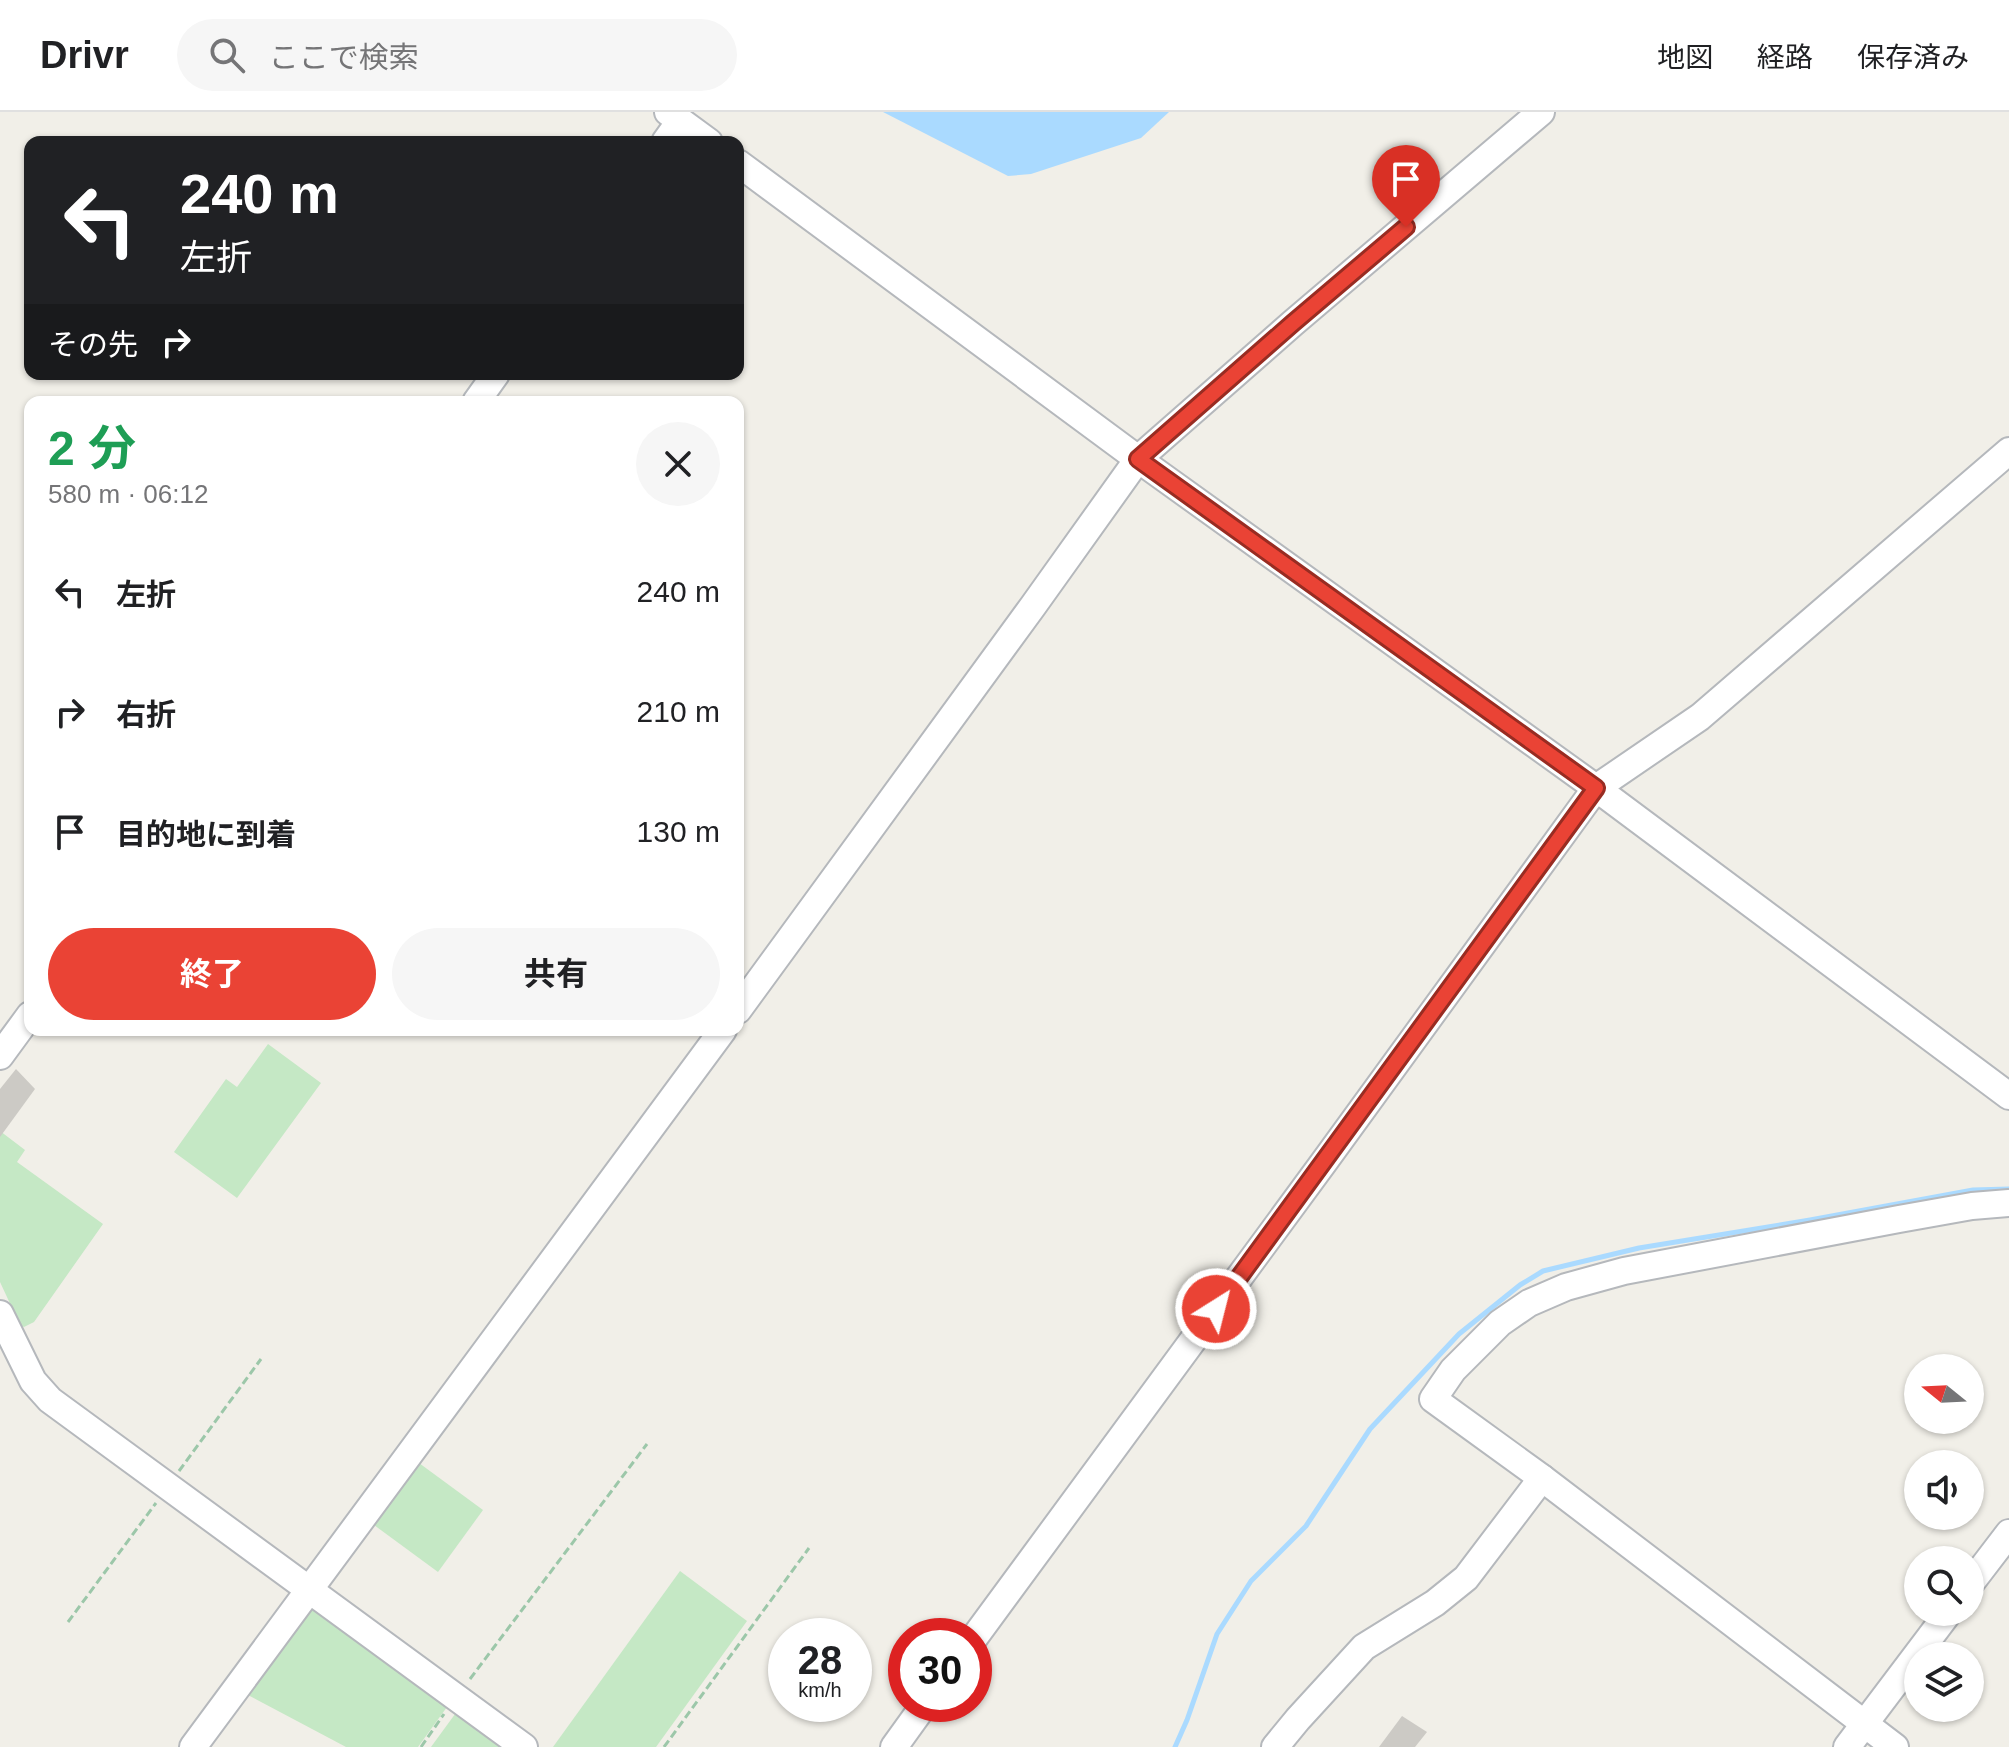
<!DOCTYPE html>
<html lang="ja">
<head>
<meta charset="utf-8">
<style>
	:root { --surface:#fff; --page:#f6f6f6; --text:#202124; --muted:#757577; --line:#e0e0e0; --accent:#ea4335 }
	body { margin:0; font-family:Arial,"Noto Sans JP",sans-serif; background:var(--page); color:var(--text); height:100vh; display:flex; flex-direction:column; font-size:30px; white-space:nowrap }
	* { box-sizing:border-box; margin:0 }
	p { font-size:26px; color:var(--muted) }
	.icon { flex:none; width:44px; height:44px; fill:none; stroke:currentColor; stroke-width:2; stroke-linecap:round; stroke-linejoin:round }
	.map { position:relative; flex:1; overflow:hidden }
	.panel { position:absolute; left:24px; top:284px; width:720px; height:640px; display:flex; flex-direction:column; background:var(--surface); border-radius:16px; box-shadow:0 2px 6px #0004 }
	.panel>* { flex:none }
	.hud { position:absolute; left:24px; top:24px; width:720px; height:244px; border-radius:16px; box-shadow:0 2px 6px #0004; background:#202124; color:#fff; overflow:hidden }
	.needle { width:52px; rotate:288deg }
	.controls { position:absolute; left:1904px; top:1242px; display:grid; gap:16px }
	.controls a { display:grid; place-items:center; width:80px; height:80px; border-radius:50%; background:var(--surface); box-shadow:0 2px 6px #0004; font-size:40px }
	.speed { position:absolute; left:768px; top:1506px; display:flex; gap:16px; font-size:40px; font-weight:700; text-align:center }
	.speed>* { display:grid; place-content:center; width:104px; height:104px; border-radius:50%; background:var(--surface); box-shadow:0 2px 6px #0004; line-height:1 }
	.speed small { font-size:20px; font-weight:400 }
	.speed .limit { border:12px solid #d22; background:#fff; color:#111 }
	.pin { position:absolute; display:grid; place-items:center; width:68px; height:68px; color:#fff; margin:-82px -34px; border-radius:50% 50% 50% 0; rotate:-45deg; box-shadow:0 0 8px #0007 }
	.pin .icon { rotate:45deg }
	.me { position:absolute; width:88px; margin:-44px; rotate:36deg; stroke-linejoin:round; filter:drop-shadow(0 0 6px #0008) }
	.turn { display:flex; align-items:center; gap:28px; height:168px; padding:0 24px; font-size:36px }
	.turn .icon { width:104px; height:104px; stroke-width:2.5 }
	.turn b { display:block; font-size:56px; line-height:68px }
	.then { display:flex; align-items:center; height:76px; padding:0 24px; background:#0003; gap:16px; font-size:30px }
	.round { display:grid; place-items:center; flex:none; width:84px; height:84px; border-radius:42px; background:var(--page) }
	.overview { display:flex; align-items:center; justify-content:space-between; height:136px; padding:0 24px }
	h1 { font-size:48px; font-weight:700; line-height:60px; color:#1e9e55 }
	.primary-button { display:flex; gap:16px; margin-top:auto; padding:16px 24px }
	.primary-button a { flex:1; height:92px; border-radius:48px; background:var(--accent); color:#fff; font-size:32px; font-weight:700; line-height:92px; text-align:center }
	.primary-button a+a { background:var(--page); color:var(--text) }
	ul { padding:0; list-style:none }
	li { display:flex; align-items:center; gap:24px; height:120px; padding:0 24px }
	li div { flex:1 }
	li b { display:block; font-size:30px }
	li em { font-style:normal }
	header { display:flex; align-items:center; gap:48px; box-sizing:border-box; height:112px; padding:0 40px; background:var(--surface); border-bottom:2px solid var(--line) }
	header strong { font-size:38px }
	nav { display:flex; gap:44px; margin-inline-start:auto; font-size:28px }
	.search { width:560px; height:72px; background:var(--page); display:flex; align-items:center; gap:20px; box-sizing:border-box; padding:0 28px; border-radius:44px; color:var(--muted); font-size:30px }
	.map>svg:first-child { display:block }
</style>
</head>
<body>
<header>
<strong>Drivr</strong>
<div class="search"><svg class="icon" aria-label="search" viewBox="0 0 24 24"><circle cx="10" cy="10" r="6"/><path d="M15 15l6 6"/></svg>ここで検索</div>
<nav><a>地図</a><a>経路</a><a>保存済み</a></nav>
</header>
<div class="map">
<svg width="2009" height="1635" viewBox="0 0 2009 1635">
	<rect width="100%" height="100%" fill="#f1efe8"/>
	<!-- green -->
	<g fill="#c5e8c5">
		<path d="M268,932L321,971L237,1086L174,1040L226,967L237,975Z"/>
		<path d="M0,1019L25,1038L17,1050L103,1112L34,1210L24,1215L20,1213L0,1170Z"/>
		<path d="M419,1351L483,1398L438,1460L374,1413Z"/>
		<path d="M680,1459L747,1509L656,1635H553Z"/>
		<path d="M314,1495L447,1595L418,1635H346L246,1582L308,1496Z"/>
		<path d="M458,1598L508,1635H431Z"/>
	</g>
	<!-- water -->
	<path fill="#aadaff" d="M883,0H1169L1141,26L1031,62L1008,64Z"/>
	<g fill="none" stroke-linecap="round" stroke-linejoin="round">
		<!-- stream -->
		<path stroke="#aadaff" stroke-width="5" d="M1175,1635L1187,1608L1217,1522L1251,1469L1306,1414L1370,1317L1459,1222L1520,1173L1543,1159L1639,1136L1810,1108L1973,1078L2009,1077"/>
	</g>
	<!-- building -->
	<g fill="#cccac5">
		<path d="M16,957L35,977L0,1025V977Z"/>
		<path d="M1402,1604L1427,1620L1415,1635H1379Z"/>
	</g>
	<g fill="none" stroke-linecap="round" stroke-linejoin="round">
		<!-- minor casing -->
		<g stroke="#b5b8bc" stroke-width="30">
			<g id="minor">
				<path d="M668,0L709,30"/>
				<path d="M665,30L680,9"/>
				<path d="M738,51L1138,347L1596,676L2009,984"/>
				<path d="M476,290L496,262"/>
				<path d="M738,898L1033,494L1138,347L1293,211L1541,0"/>
				<path d="M0,944L30,903"/>
				<path d="M0,1202L33,1269L50,1288L524,1635"/>
				<path d="M1970,1472L2009,1421"/>
				<path d="M974,1526L1324,1050L1596,676L1700,605L2009,339"/>
				<path d="M193,1635C370,1396 548,1158 723,918"/>
				<path d="M894,1635L925,1592"/>
				<path d="M1275,1635L1298,1607L1364,1535L1435,1491L1466,1466L1542,1366"/>
				<path d="M1847,1635L1949,1500"/>
				<path d="M1895,1635L1542,1366L1433,1287L1453,1258L1500,1211L1529,1191L1566,1175L1624,1159L1899,1107L1972,1094L2009,1091"/>
			</g>
		</g>
		<!-- path -->
		<g stroke="#9cc7a9" stroke-width="3" stroke-dasharray="8 4" stroke-linecap="butt">
			<path d="M179,1359L261,1247"/>
			<path d="M68,1510L156,1391"/>
			<path d="M470,1567L647,1332"/>
			<path d="M421,1635L444,1602"/>
			<path d="M664,1635L809,1436"/>
		</g>
		<!-- minor -->
		<use href="#minor" stroke="#fff" stroke-width="26"/>
	</g>
	<g fill="none" stroke-linecap="round" stroke-linejoin="round">
		<!-- route casing -->
		<g stroke="#982c22" stroke-width="20">
			<path id="route" d="M1216,1197L1596,676L1138,347L1293,211L1406,115"/>
		</g>
		<!-- route -->
		<use href="#route" stroke="#ea4335" stroke-width="14"/>
	</g>
</svg>
<div class="controls">
<a><svg class="needle" viewBox="-14 -14 28 28"><path d="M0-13l5 13h-10z" fill="#e53935"/><path d="M0 13l5-13h-10z" fill="#757577"/></svg></a>
<a><svg class="icon" aria-label="sound" viewBox="0 0 24 24"><path d="M4 9h4l5-4v14l-5-4H4zM17 9q2 3 0 6"/></svg></a>
<a><svg class="icon" aria-label="search" viewBox="0 0 24 24"><circle cx="10" cy="10" r="6"/><path d="M15 15l6 6"/></svg></a>
<a><svg class="icon" aria-label="layers" viewBox="0 0 24 24"><path d="M12 4l9 5-9 5-9-5zM3 14l9 5 9-5"/></svg></a>
</div>
<div class="speed"><div>28<small>km/h</small></div><div class="limit">30</div></div>
<div class="pin" style="left:1406px;top:115px;background:#d93025"><svg class="icon" aria-label="arrive" viewBox="0 0 24 24"><path d="M6 21V4h12l-3 4 3 4H6"/></svg></div>
<svg class="me" style="left:1216px;top:1197px" viewBox="-20 -20 40 40"><circle r="17" fill="#ea4335" stroke="#fff" stroke-width="3"/><path d="M0-11L8 9 0 5-8 9z" fill="#fff"/></svg>
<div class="hud">
<div class="turn"><svg class="icon" aria-label="left" viewBox="0 0 24 24"><path d="M17 20v-9H6M10 6l-5 5 5 5"/></svg><div><b>240 m</b>左折</div></div>
<div class="then">その先<svg class="icon" aria-label="right" viewBox="0 0 24 24"><path d="M7 20v-9h11M14 6l5 5-5 5"/></svg></div>
</div>
<section class="panel">
<div class="overview"><div><h1>2 分</h1><p>580 m · 06:12</p></div><a class="round"><svg class="icon" aria-label="close" viewBox="0 0 24 24"><path d="M6 6l12 12M18 6L6 18"/></svg></a></div>
<ul>
<li><svg class="icon" aria-label="left" viewBox="0 0 24 24"><path d="M17 20v-9H6M10 6l-5 5 5 5"/></svg><div><b>左折</b></div><em>240 m</em></li>
<li><svg class="icon" aria-label="right" viewBox="0 0 24 24"><path d="M7 20v-9h11M14 6l5 5-5 5"/></svg><div><b>右折</b></div><em>210 m</em></li>
<li><svg class="icon" aria-label="arrive" viewBox="0 0 24 24"><path d="M6 21V4h12l-3 4 3 4H6"/></svg><div><b>目的地に到着</b></div><em>130 m</em></li>
</ul>
<div class="primary-button"><a>終了</a><a>共有</a></div>
</section>
</div>
</body>
</html>
